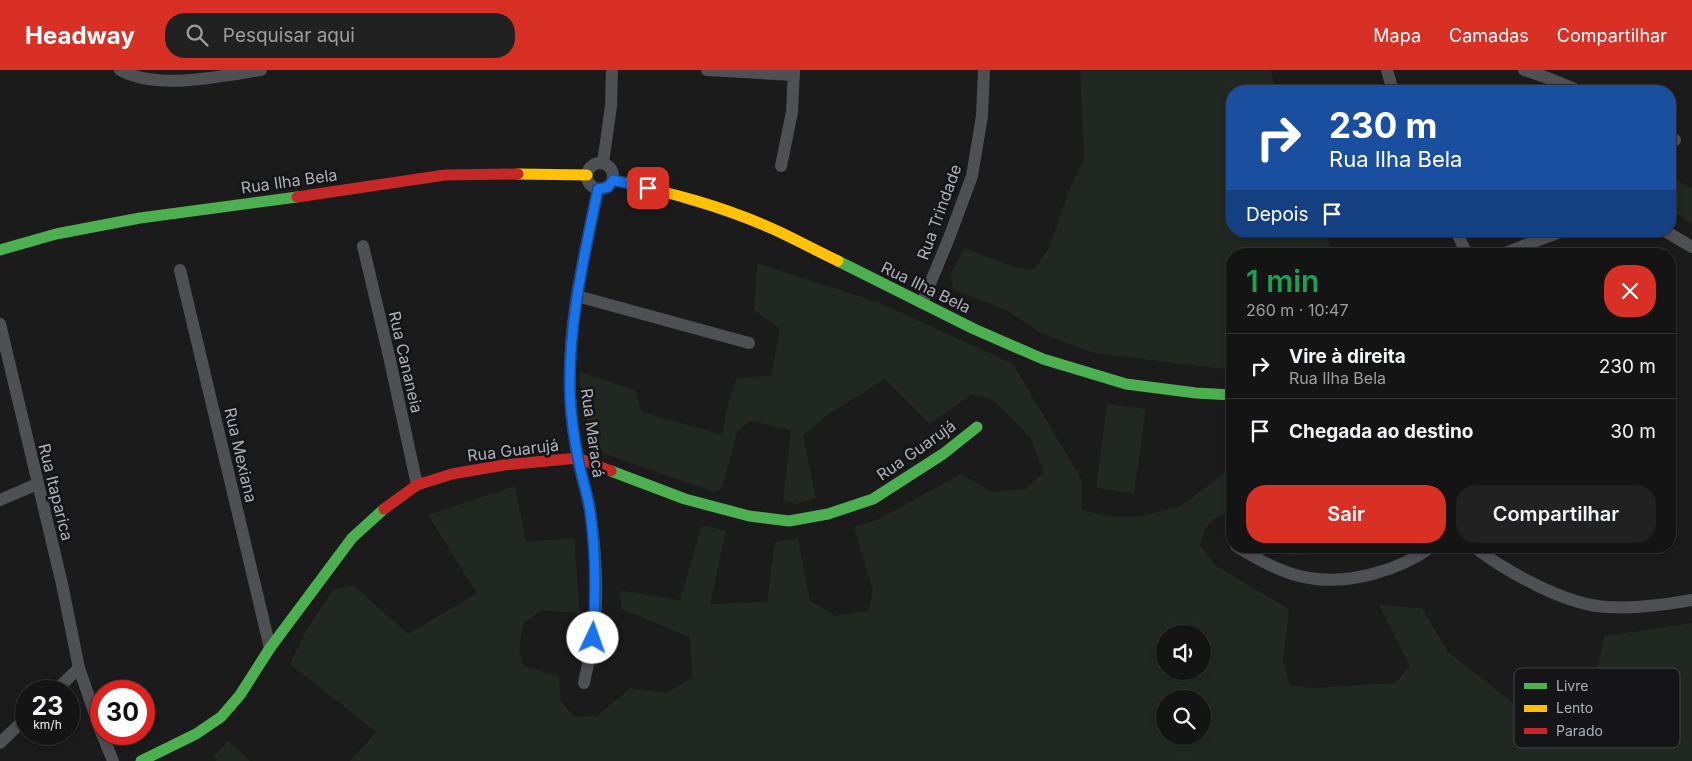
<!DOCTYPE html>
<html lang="pt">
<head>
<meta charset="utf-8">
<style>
	:root { --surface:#141414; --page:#212122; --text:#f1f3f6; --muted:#9d9ea0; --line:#333334; --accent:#d93025 }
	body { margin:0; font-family:Inter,sans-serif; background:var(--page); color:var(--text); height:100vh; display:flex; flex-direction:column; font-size:19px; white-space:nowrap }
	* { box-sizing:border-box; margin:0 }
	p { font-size:16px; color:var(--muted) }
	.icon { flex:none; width:28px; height:28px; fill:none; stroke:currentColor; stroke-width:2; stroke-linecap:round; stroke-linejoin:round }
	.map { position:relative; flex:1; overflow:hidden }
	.drawer { position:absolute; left:1226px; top:178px; width:450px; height:305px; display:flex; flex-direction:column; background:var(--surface); border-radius:20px; box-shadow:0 2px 8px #0003,0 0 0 1px var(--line) }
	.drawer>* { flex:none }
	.guide { position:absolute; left:1226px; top:15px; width:450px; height:152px; border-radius:20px; box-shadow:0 2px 8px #0003,0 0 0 1px var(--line); background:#1a4fa0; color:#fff; overflow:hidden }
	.controls { position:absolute; left:1156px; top:555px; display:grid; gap:10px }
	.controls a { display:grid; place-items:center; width:55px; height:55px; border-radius:50%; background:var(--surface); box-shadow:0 2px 8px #0003,0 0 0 1px var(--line); font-size:25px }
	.speed { position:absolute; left:15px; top:610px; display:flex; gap:10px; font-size:25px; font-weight:700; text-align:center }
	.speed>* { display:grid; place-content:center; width:65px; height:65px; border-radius:50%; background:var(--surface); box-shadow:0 2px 8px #0003,0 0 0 1px var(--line); line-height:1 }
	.speed small { font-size:12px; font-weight:400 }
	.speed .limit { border:8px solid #d22; background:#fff; color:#111 }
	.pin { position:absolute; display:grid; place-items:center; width:42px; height:42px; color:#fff; margin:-21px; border-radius:10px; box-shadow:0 2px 8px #0006 }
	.me { position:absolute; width:55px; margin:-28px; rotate:3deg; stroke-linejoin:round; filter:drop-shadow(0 0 4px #0008) }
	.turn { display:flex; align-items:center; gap:18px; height:105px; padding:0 20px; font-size:22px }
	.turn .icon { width:65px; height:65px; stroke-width:2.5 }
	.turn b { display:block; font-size:35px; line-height:42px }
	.then { display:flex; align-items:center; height:48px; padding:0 20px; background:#0003; gap:10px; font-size:19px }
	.round { display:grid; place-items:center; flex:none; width:52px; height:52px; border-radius:20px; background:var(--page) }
	.summary { display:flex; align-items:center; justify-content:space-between; height:85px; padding:0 20px }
	h1 { font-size:30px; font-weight:600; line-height:38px; color:#1e9e55 }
	.primary-button { display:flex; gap:10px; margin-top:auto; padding:10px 20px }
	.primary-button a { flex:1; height:58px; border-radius:20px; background:var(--accent); color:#fff; font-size:20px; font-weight:600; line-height:58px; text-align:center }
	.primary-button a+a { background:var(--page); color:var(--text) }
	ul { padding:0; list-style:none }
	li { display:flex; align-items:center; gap:15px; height:65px; padding:0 20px; border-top:1px solid var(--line) }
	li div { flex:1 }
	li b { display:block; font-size:19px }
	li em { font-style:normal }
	header { display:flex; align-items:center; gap:30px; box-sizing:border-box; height:70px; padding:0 25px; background:var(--accent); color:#fff }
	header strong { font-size:24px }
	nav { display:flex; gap:28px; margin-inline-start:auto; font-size:18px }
	.search { width:350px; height:45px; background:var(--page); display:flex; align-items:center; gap:12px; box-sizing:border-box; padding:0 18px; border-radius:20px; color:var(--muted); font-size:19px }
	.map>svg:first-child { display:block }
</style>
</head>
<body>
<header>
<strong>Headway</strong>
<div class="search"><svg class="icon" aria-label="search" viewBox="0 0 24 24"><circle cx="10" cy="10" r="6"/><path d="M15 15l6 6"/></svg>Pesquisar aqui</div>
<nav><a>Mapa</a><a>Camadas</a><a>Compartilhar</a></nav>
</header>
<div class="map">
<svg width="1692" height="691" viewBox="0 0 1692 691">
	<rect width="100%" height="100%" fill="#1b1b1b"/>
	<!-- green -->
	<g fill="#212821" fill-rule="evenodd">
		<path d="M1080,0H1271L1275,21H1232V161H1325L1333,184H1232V300L1094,283L1041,263L1006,240L954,220L950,207L964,178L1014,197L1033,200L1048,180L1069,121L1084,89Z"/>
		<path d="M1670,106L1690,118L1692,116V154L1676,143L1670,142Z"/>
		<path d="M757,193L880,233L1013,294L1082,410V440L1110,447H1139L1181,436L1232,397V442C1209,448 1207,453 1200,475L1215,495L1289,539L1283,591L1290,615L1314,618L1395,613L1410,596L1379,535L1422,538L1448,582L1516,635L1588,634L1605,566L1692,553V691H350L376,662L290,594L307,559L332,521L353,515L408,564L477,523L428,445L515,416L526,472L574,468L580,543L541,540L523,554L519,580L524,596L559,607L561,631L574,647L597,646L630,618L666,623L692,608L690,567L621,539L620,520L680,530L702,455L726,461L710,534L767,532L775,472L798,469L810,531L836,546L868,541L873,521L854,457L875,451L961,404L991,422L1026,419L1044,402L1030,367L994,331L972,324L930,354L885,309L829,344L803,366L816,428L796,434L783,430L791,360L750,351L737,362L722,418L714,422L603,383L588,354L583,333L579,302L635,320L642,342L722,365L728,334L737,308L771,306L780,259L754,240ZM1165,564H1202V601H1165ZM1165,629H1202V666H1165Z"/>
		<path d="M1107,334L1146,339L1134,423L1096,418Z"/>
		<path d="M1281,476H1310L1312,484L1290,486Z"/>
		<path d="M228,671L250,691H216L214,687Z"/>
	</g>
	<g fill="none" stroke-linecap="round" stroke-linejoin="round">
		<!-- street -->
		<g stroke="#4f5054" stroke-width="12">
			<path d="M120,0C159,21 220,6 261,0"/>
			<path d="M707,0L794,5"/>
			<path d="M1387,0L1393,21"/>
			<path d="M1524,0L1548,8L1580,21"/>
			<path d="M1670,67L1675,70"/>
			<circle cx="600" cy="106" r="13"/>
			<path d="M603,93L611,36L612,0"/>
			<path d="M781,96L792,42L794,0"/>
			<path d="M1456,161L1467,184"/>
			<path d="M1665,161L1692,177"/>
			<path d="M363,176L389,286L417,415"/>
			<path d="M1502,184L1563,161"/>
			<path d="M180,200L270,578"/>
			<path d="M577,226L749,273"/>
			<path d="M922,233L949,168L972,106L982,46L984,0"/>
			<path d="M0,254L62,514L79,598L101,662"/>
			<path d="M0,430L37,414"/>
			<path d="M1236,476C1258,490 1283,504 1309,508C1350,515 1400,500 1433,476"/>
			<path d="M1473,476C1505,501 1567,536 1608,537C1636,539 1664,535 1692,530"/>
			<path d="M584,613C587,598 591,583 593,568C599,526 596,482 590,440C587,423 581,406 578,388C574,368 571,346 570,325C567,255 584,187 598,119"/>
			<path d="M55,621L79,598"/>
			<path d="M102,664L113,691"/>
			<path d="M0,673L26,648"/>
		</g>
		<!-- fast -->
		<g stroke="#4caf50" stroke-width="11">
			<path d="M0,180L56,164L140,148L297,127"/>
			<path d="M838,191L974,259L1043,289L1126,314L1196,323L1232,325"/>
			<path d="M611,401L685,429L749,446L789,451L828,444L873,429L943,384L977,357"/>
			<path d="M141,691L196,664L221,647L240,625L270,578L352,468L384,439"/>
		</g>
		<!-- slow -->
		<g stroke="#ffc107" stroke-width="11">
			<path d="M518,104L587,105"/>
			<path d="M613,110C668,122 722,136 773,159C795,169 817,181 838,191"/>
		</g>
		<!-- jam -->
		<g stroke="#c62828" stroke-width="11">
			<path d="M297,127L445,105L518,104"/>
			<path d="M384,439L417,415L452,404L504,395L578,388L611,401"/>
		</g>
	</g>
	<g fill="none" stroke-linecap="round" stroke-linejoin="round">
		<!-- route casing -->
		<g stroke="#114b97" stroke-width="12">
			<path id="route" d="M593,568C596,525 596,483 590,440C587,422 581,405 578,388C574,368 571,345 570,324C568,255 584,187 598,119L608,117L613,110L648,118"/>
		</g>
		<!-- route -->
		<use href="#route" stroke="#1a73e8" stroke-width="9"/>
	</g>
	<g text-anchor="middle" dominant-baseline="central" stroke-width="5" stroke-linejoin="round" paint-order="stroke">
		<!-- street labels -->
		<g font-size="16" fill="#adb2ba" stroke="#151517">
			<text transform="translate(289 111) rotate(-8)">Rua Ilha Bela</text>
			<text transform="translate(939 142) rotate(-70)">Rua Trindade</text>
			<text transform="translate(926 217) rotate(26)">Rua Ilha Bela</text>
			<text transform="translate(406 292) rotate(77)">Rua Cananeia</text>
			<text transform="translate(593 363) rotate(82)">Rua Maracá</text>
			<text transform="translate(513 380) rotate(-7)">Rua Guarujá</text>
			<text transform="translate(916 380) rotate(-35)">Rua Guarujá</text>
			<text transform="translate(241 385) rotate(77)">Rua Mexiana</text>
			<text transform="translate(56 422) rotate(76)">Rua Itaparica</text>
		</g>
	</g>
	<!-- legend -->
	<rect x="1514" y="598" width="166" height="80" rx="8" fill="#151517" stroke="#434448" stroke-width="1"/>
	<rect x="1524" y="613" width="23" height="6" fill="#4caf50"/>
	<rect x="1524" y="635" width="23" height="7" fill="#ffc107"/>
	<rect x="1524" y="658" width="23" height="6" fill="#c62828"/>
	<g font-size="14" fill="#adb2ba">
		<text x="1556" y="621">Livre</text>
		<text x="1556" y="643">Lento</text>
		<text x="1556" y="666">Parado</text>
	</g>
</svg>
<div class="controls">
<a><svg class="icon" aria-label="sound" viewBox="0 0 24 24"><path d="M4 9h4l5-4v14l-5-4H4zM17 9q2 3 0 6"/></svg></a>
<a><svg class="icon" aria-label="search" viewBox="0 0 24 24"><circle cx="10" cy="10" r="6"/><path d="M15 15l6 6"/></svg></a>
</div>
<div class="speed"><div>23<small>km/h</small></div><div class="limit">30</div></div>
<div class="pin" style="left:648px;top:118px;background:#d93025"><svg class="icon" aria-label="arrive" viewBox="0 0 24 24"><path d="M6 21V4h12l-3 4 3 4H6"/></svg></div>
<svg class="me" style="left:593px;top:568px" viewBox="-20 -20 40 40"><circle r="19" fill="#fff"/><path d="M0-13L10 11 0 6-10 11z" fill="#1a73e8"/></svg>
<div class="guide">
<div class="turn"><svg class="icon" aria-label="right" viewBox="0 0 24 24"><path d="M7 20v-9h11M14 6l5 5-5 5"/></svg><div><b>230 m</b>Rua Ilha Bela</div></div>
<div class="then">Depois<svg class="icon" aria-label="arrive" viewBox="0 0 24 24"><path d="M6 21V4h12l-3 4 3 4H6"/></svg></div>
</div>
<section class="drawer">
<div class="summary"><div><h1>1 min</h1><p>260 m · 10:47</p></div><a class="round" style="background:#d93025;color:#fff"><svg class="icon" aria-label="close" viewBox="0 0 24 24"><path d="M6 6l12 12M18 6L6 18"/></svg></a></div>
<ul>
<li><svg class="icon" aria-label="right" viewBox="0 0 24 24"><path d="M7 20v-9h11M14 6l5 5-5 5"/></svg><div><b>Vire à direita</b><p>Rua Ilha Bela</p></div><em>230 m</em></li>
<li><svg class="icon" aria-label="arrive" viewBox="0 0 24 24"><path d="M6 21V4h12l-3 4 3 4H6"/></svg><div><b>Chegada ao destino</b></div><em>30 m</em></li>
</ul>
<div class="primary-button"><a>Sair</a><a>Compartilhar</a></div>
</section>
</div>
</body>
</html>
